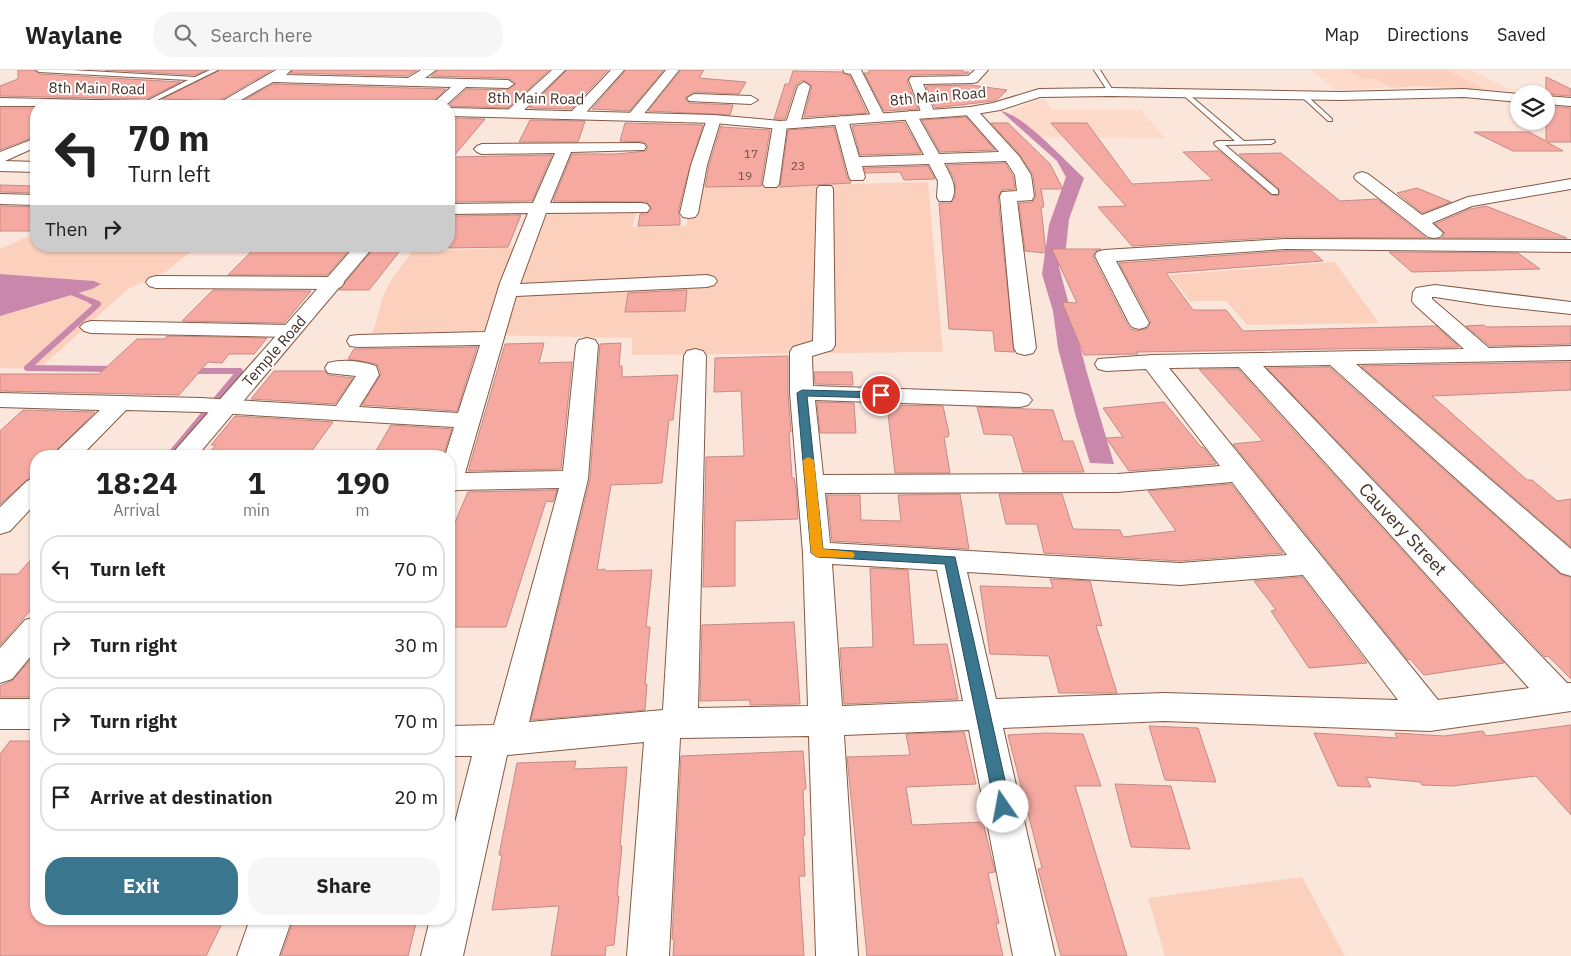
<!DOCTYPE html>
<html lang="en">
<head>
<meta charset="utf-8">
<style>
	:root { --surface:#fff; --page:#f6f6f6; --text:#222; --muted:#767676; --line:#e0e0e0; --accent:#3a768e }
	body { margin:0; font-family:"IBM Plex Sans",sans-serif; background:var(--page); color:var(--text); height:100vh; display:flex; flex-direction:column; font-size:19px; white-space:nowrap }
	* { box-sizing:border-box; margin:0 }
	p { font-size:16px; color:var(--muted) }
	.icon { flex:none; width:28px; height:28px; fill:none; stroke:currentColor; stroke-width:2; stroke-linecap:round; stroke-linejoin:round }
	.map { position:relative; flex:1; overflow:hidden }
	.side { position:absolute; left:30px; top:380px; width:425px; height:475px; display:flex; flex-direction:column; background:var(--surface); border-radius:20px; box-shadow:0 1px 4px #0004 }
	.side>* { flex:none }
	.top-card { position:absolute; left:30px; top:30px; width:425px; height:152px; border-radius:20px; box-shadow:0 1px 4px #0004; background:#fff; color:var(--text); overflow:hidden }
	.buttons { position:absolute; left:1510px; top:15px; display:grid; gap:10px }
	.buttons a { display:grid; place-items:center; width:45px; height:45px; border-radius:50%; background:var(--surface); box-shadow:0 1px 4px #0004; font-size:25px }
	.pin { position:absolute; display:grid; place-items:center; width:42px; height:42px; color:#fff; margin:-21px; border:2px solid #fff; border-radius:50%; box-shadow:0 1px 5px #0007 }
	.me { position:absolute; width:55px; margin:-28px; rotate:348deg; stroke-linejoin:round; filter:drop-shadow(0 0 4px #0008) }
	.turn { display:flex; align-items:center; gap:18px; height:105px; padding:0 15px; font-size:22px }
	.turn .icon { width:65px; height:65px; stroke-width:2.5 }
	.turn b { display:block; font-size:35px; line-height:42px }
	.then { display:flex; align-items:center; height:48px; padding:0 15px; background:#0003; gap:10px; font-size:19px }
	.eta { display:flex; justify-content:space-evenly; align-items:center; height:85px; text-align:center }
	.eta b { font-size:30px; font-weight:700; line-height:35px }
	.action { display:flex; gap:10px; margin-top:auto; padding:10px 15px }
	.action a { flex:1; height:58px; border-radius:20px; background:var(--accent); color:#fff; font-size:20px; font-weight:700; line-height:58px; text-align:center }
	.action a+a { background:var(--page); color:var(--text) }
	ul { padding:0; list-style:none }
	li { display:flex; align-items:center; gap:15px; height:68px; margin:0 10px 8px; padding:0 5px; border:2px solid var(--line); border-radius:20px }
	li div { flex:1 }
	li b { display:block; font-size:19px }
	li em { font-style:normal }
	header { display:flex; align-items:center; gap:30px; box-sizing:border-box; height:70px; padding:0 25px; background:var(--surface); border-bottom:1px solid var(--line) }
	header strong { font-size:24px }
	nav { display:flex; gap:28px; margin-inline-start:auto; font-size:18px }
	.search { width:350px; height:45px; background:var(--page); display:flex; align-items:center; gap:12px; box-sizing:border-box; padding:0 18px; border-radius:20px; color:var(--muted); font-size:19px }
	.map>svg:first-child { display:block }
</style>
</head>
<body>
<header>
<strong>Waylane</strong>
<div class="search"><svg class="icon" aria-label="search" viewBox="0 0 24 24"><circle cx="10" cy="10" r="6"/><path d="M15 15l6 6"/></svg>Search here</div>
<nav><a>Map</a><a>Directions</a><a>Saved</a></nav>
</header>
<div class="map">
<svg width="1571" height="886" viewBox="0 0 1571 886">
	<rect width="100%" height="100%" fill="#fbe6dc"/>
	<!-- built -->
	<g fill="#fedaca">
		<path d="M1311,0H1470L1514,21L1416,16L1335,20Z"/>
		<path d="M1045,29L1052,40H1141L1165,68L1041,67L1009,42L1034,31Z"/>
	</g>
	<!-- green -->
	<g fill="#fbd1be">
		<path d="M1349,0H1447L1487,20L1416,16L1392,18L1377,9H1362Z"/>
		<path d="M928,112L943,282L632,285V268L372,263C377,252 378,245 381,233C386,214 401,197 412,182L513,177L526,143L637,140L632,157L687,156L688,118Z"/>
		<path d="M27,167H36V176H198L167,201L128,219L39,299L0,298V246L92,219L100,214L94,211L0,204V179Z"/>
		<path d="M1335,192L1379,253L1247,255L1226,231H1190L1169,205Z"/>
		<path d="M1302,807L1345,886H1165L1148,828Z"/>
	</g>
	<!-- water -->
	<g fill="#c987ab">
		<path d="M1001,41C1024,45 1065,91 1084,108L1069,149L1066,177L1059,197L1087,303L1114,394L1090,393L1076,347L1058,278L1053,241L1042,204L1049,155L1066,107L1057,91Z"/>
		<path d="M0,204L94,211L101,214L92,219L0,246Z"/>
	</g>
	<g fill="none" stroke-linecap="round" stroke-linejoin="round">
		<!-- stream-far1 -->
		<path stroke="#c987ab" stroke-width="5" d="M65,220L94,232"/>
		<!-- stream -->
		<g stroke="#c987ab" stroke-width="6">
			<path d="M91,231L98,234L27,298L115,299"/>
			<path d="M169,386L240,301H191"/>
		</g>
	</g>
	<!-- building -->
	<g fill="#f6a9a0" stroke="#c28c86">
		<path d="M18,0H34L39,4L181,12L146,29L0,26V16L18,9Z"/>
		<path d="M105,0H206L195,5Z"/>
		<path d="M220,0H272L219,31L162,29Z"/>
		<path d="M293,0H417L407,6L290,3Z"/>
		<path d="M438,0H549L508,38L448,36L467,19L508,20L516,13L508,8L431,6Z"/>
		<path d="M567,0H608L571,39L529,38Z"/>
		<path d="M626,0H664L629,41L592,39Z"/>
		<path d="M681,0H704L699,8L746,12L739,24L694,22L685,28L689,33L733,35L730,45L648,41Z"/>
		<path d="M869,0H963L962,2H969L967,4L911,5L907,11L918,39L884,41L864,3H869Z"/>
		<path d="M793,1L842,2L850,6L867,43L804,47L812,16L803,10L796,15L785,49H774L785,14H789Z"/>
		<path d="M1546,7L1571,19V26L1546,24Z"/>
		<path d="M273,14L446,19L428,36L239,33Z"/>
		<path d="M970,15L1007,20L998,29L993,31L935,38L926,16Z"/>
		<path d="M1546,36L1571,38V72H1547L1563,81H1513L1474,62H1529L1546,71Z"/>
		<path d="M0,38H36V66L0,80Z"/>
		<path d="M966,47L995,80L940,82L922,50Z"/>
		<path d="M456,48L485,49L453,87L552,85L532,131L449,132V56Z"/>
		<path d="M530,50L585,51L578,72H519Z"/>
		<path d="M904,52L921,83L860,85L852,56Z"/>
		<path d="M625,53L703,55L684,118L678,143L680,147V155L638,156L640,144H647L652,139L647,132L553,131L572,84H617L646,81L648,76L644,72L620,71Z"/>
		<path d="M991,53H1008L1050,94L1063,119H1041L1044,137H1041L1046,183L1025,181L1019,133L1032,132L1036,127L1033,105L1020,85Z"/>
		<path d="M1051,53H1087L1132,114L1213,110L1183,82L1219,81L1271,125L1278,126L1280,124L1279,119L1239,84L1281,83L1340,131L1377,129L1426,168L1285,167L1132,176L1098,137L1126,136Z"/>
		<path d="M721,56H723L722,57L770,60L761,114L762,116L705,117L709,95Z"/>
		<path d="M834,57L847,107L851,113L780,117L788,60Z"/>
		<path d="M1005,93L1013,106L1015,119L1002,120L998,126L1014,282L995,281L993,261L949,259L939,133H951L955,126V111L947,95Z"/>
		<path d="M928,96L935,109L904,110L900,102L866,103L864,98Z"/>
		<path d="M0,115L36,116V123L0,122Z"/>
		<path d="M1417,118L1451,132L1422,143L1397,123Z"/>
		<path d="M0,136L36,137V161H0Z"/>
		<path d="M1486,136L1567,168H1442L1445,163L1435,154L1470,139Z"/>
		<path d="M521,145L508,177L449,178V146Z"/>
		<path d="M375,177H403L369,220H339Z"/>
		<path d="M1052,179H1101L1095,181L1093,187L1127,254L1131,259L1138,261L1148,258L1151,252L1119,193L1285,181H1312L1323,191L1166,203L1193,240H1226L1243,261L1436,256L1459,277L1137,282L1138,284L1084,285L1062,232L1077,233Z"/>
		<path d="M253,180H349L327,205H228Z"/>
		<path d="M1389,182L1518,183L1540,199L1412,202Z"/>
		<path d="M213,220L311,221L284,253L182,251Z"/>
		<path d="M687,220L685,241L625,242L628,223Z"/>
		<path d="M1484,255L1486,257L1571,256V274L1490,276L1466,256Z"/>
		<path d="M167,266L267,268L254,284H229L222,293L208,292L179,325L0,321V304H99L137,269H165Z"/>
		<path d="M544,273L539,293L572,292L561,399L468,401L505,274Z"/>
		<path d="M621,273L619,296H622V307L678,305L673,350H669L662,413L611,415L597,500L605,499V501L652,500L646,557H650L645,614H647L645,640L531,650L590,409L600,274Z"/>
		<path d="M477,277L457,341L362,335L381,304L377,294L348,289L354,279Z"/>
		<path d="M788,286V323L791,362H789L792,408H794L796,418L798,449L735,451V516L703,517L706,387L744,386L741,321L714,322L715,288Z"/>
		<path d="M1571,292V320L1432,326L1527,410H1532L1557,431L1571,429V477L1361,296Z"/>
		<path d="M1329,297L1560,504L1571,508V609L1548,586L1545,587L1267,298Z"/>
		<path d="M1199,299H1238L1504,593L1424,605L1410,589L1408,590L1233,374L1263,371Z"/>
		<path d="M274,301H325L328,305L353,308L335,334L251,329Z"/>
		<path d="M814,302H852L853,315L815,314Z"/>
		<path d="M817,332L854,333L856,363H820Z"/>
		<path d="M1164,332L1201,377H1203L1216,394L1129,401L1106,368L1123,367L1103,338Z"/>
		<path d="M887,335L943,336L949,364L948,367H944L950,403H895Z"/>
		<path d="M977,337L1053,340L1063,371H1073L1084,402H1023L1013,367L1011,365L984,364Z"/>
		<path d="M23,340L95,342L52,385L36,386V402L0,434V361Z"/>
		<path d="M235,346L333,352L308,386H206L216,375H211Z"/>
		<path d="M391,355L452,359L443,386H373Z"/>
		<path d="M1231,414L1283,483L1180,491L1044,483L1037,454H1006L999,424H1062L1073,459L1120,460L1123,467L1176,461L1148,421Z"/>
		<path d="M557,420L553,432L546,431L506,557H449V466L468,422Z"/>
		<path d="M960,424L969,479L832,471L827,425H860L861,450L901,451L898,425Z"/>
		<path d="M36,484V534L0,575V504H18Z"/>
		<path d="M870,498L908,500L914,575L947,574L958,629L844,634L840,578L873,577Z"/>
		<path d="M1302,507L1367,593L1309,598L1271,541L1276,540L1254,511Z"/>
		<path d="M1050,509L1090,511L1102,556L1096,555L1117,623H1059L1049,586L990,584L980,516L1053,518Z"/>
		<path d="M794,552L800,634L750,635V630L700,631L702,555Z"/>
		<path d="M36,583V627H0V616L13,610Z"/>
		<path d="M1571,655V745L1536,706L1452,716L1422,715L1420,712L1366,707L1371,717L1338,716L1314,663L1397,668L1395,663L1444,666L1483,661L1486,666Z"/>
		<path d="M1149,656L1198,658L1216,712L1165,710Z"/>
		<path d="M964,662L976,714L906,717L912,755L983,752L995,802L988,803L999,853L996,854L1003,886H867L847,687L910,685L906,664Z"/>
		<path d="M1046,663L1083,664L1101,716H1075L1127,886H1061L1038,799L1042,798L1008,665Z"/>
		<path d="M10,671H36V849H224L206,886H0V684Z"/>
		<path d="M803,681L806,719L803,720L805,765L803,766L805,806H799L804,886H673L674,869H672L681,686Z"/>
		<path d="M576,691L574,699L627,697L620,776H622L617,826H619L614,875L606,876L605,886H551L559,836L492,840L502,785H499L517,693Z"/>
		<path d="M1115,714L1171,716L1190,779L1131,777Z"/>
		<path d="M294,849H417L408,886H281Z"/>
	</g>
	<g fill="none" stroke-linecap="round" stroke-linejoin="round">
		<!-- lane casing -->
		<g stroke="#855944" stroke-width="2">
			<g id="lane">
				<path d="M36,0H72L195,7L210,0H218L145,36L139,35L188,10L39,2Z"/>
				<path d="M1094,0H1100L1114,22L1113,23H1109Z"/>
				<path d="M1182,22H1186L1244,71L1274,70L1275,72L1271,74L1225,75L1278,120V124H1272L1215,75L1214,73L1218,71H1235L1182,24Z"/>
				<path d="M1302,25H1306L1332,49V51H1328L1302,27Z"/>
			</g>
		</g>
		<!-- street casing -->
		<g stroke="#855944" stroke-width="2">
			<g id="street">
				<path d="M276,0H291L286,5L408,8L421,0H436L425,8L508,10L514,14L508,18L466,17L445,36H430L451,17L273,12L230,36H214Z"/>
				<path d="M552,0H565L518,46H508L506,43L508,40Z"/>
				<path d="M611,0H624L581,48H571L569,45L571,42Z"/>
				<path d="M666,0H679L639,50H629L627,47L629,44Z"/>
				<path d="M843,0H861L885,47L883,50H873L851,4L845,3Z"/>
				<path d="M975,0H988L977,12L973,13L923,14L935,44L928,48L923,47L909,10L911,7L968,6Z"/>
				<path d="M804,12L810,16L800,54L798,57L793,58L787,56L779,114L777,117H765L763,114L773,55L775,52L780,51L786,53L798,16Z"/>
				<path d="M694,24L751,26L758,30L751,34L689,31L687,28Z"/>
				<path d="M970,37L975,38L1019,86L1031,105L1034,126L1032,130L1017,131L1036,278L1033,283L1025,285L1017,283L1014,278L1000,126L1002,122L1017,121L1015,105L1006,91L944,93C950,105 959,118 951,131H939L937,127L938,111L929,94L862,96L865,107L863,110H851L849,107L834,50L841,46L848,50L859,87L924,85L903,45L910,41L917,45L939,84L999,82L963,41Z"/>
				<path d="M714,45L721,49L707,95L698,143L695,147L689,148L683,147L680,143L691,95L707,49Z"/>
				<path d="M36,68V77L5,91L36,92V102L0,101V82Z"/>
				<path d="M639,73L644,74L646,77L644,80L571,82L550,133H641L647,134L650,138L647,142L546,143L520,214L707,205L714,207L717,211L714,215L707,217L516,226L465,403L563,401L576,275L579,270L587,268L595,270L598,275L588,409L529,652L663,640L684,286L687,281L695,279L703,281L706,286L698,638L808,636L803,483L790,323V282L793,277L813,271L817,119L819,116H831L833,119L835,275L832,280L812,286L813,316L1020,323L1028,325L1032,330L1028,335L1020,337L815,330L823,405L1117,404L1220,396L1146,299L1106,301L1098,299L1095,294L1098,289L1152,285L1464,279L1415,235L1412,231L1413,222L1416,218L1435,215L1571,232V244L1487,235L1435,227H1432V229L1489,278L1571,276V290L1356,294L1571,479V506L1561,503L1330,295L1263,296L1567,613H1571V641L1430,661L1164,651L1003,658L1055,886H1013L969,660L844,665L858,886H816L809,666L680,668L669,886H627L644,672L507,685L463,886H421L430,849H449V776L472,686H449V656L494,655L559,418L457,420L449,423V386H445L454,357L201,342L126,340L81,386H54L58,380L100,340L0,337V323L201,328L336,336L356,306L328,303L325,298L328,293C343,289 361,291 376,296L379,305L359,337L458,343L480,275L358,277L350,276L347,271L350,266L358,265L485,262L500,213L528,143L449,144V134L533,133L555,83L482,84L477,82L474,79L477,76L482,74ZM1239,297L1529,618L1438,630L1169,298ZM1232,412L1287,485L1180,493L830,473L825,423L1117,422ZM832,494L937,500L963,631L842,636ZM967,502L1180,515L1303,505L1398,630L1164,623L996,629Z"/>
				<path d="M1362,102L1368,104L1422,145L1468,127L1571,109V119L1472,136L1432,153L1443,163L1440,167L1434,168L1428,167L1356,110L1354,107L1356,104Z"/>
				<path d="M0,124L36,125V135L0,134Z"/>
				<path d="M1285,169L1571,170V182L1285,179L1116,191L1149,253L1146,257L1139,259L1132,257L1129,253L1095,186L1097,182L1104,180Z"/>
				<path d="M156,206L334,207L341,209L344,213L341,217L334,219L156,218L149,216L146,212L149,208Z"/>
				<path d="M91,251L290,255L298,256L301,261L298,266L290,267L91,263L84,261L80,257L84,253Z"/>
				<path d="M36,408V433L10,461L0,464V437L27,411Z"/>
				<rect x="0" y="629" width="36" height="30"/>
				<path d="M250,849H292L279,886H237Z"/>
			</g>
		</g>
		<!-- secondary casing -->
		<g stroke="#855944" stroke-width="2">
			<g id="secondary">
				<path d="M1111,18L1339,22L1464,19L1519,24V32L1464,27L1339,30L1111,26L1040,27L1000,40L970,45L780,59L714,53L449,46V38L714,45L780,51L970,37L993,33L1039,19Z"/>
				<path d="M1546,26L1571,28V36L1546,34Z"/>
				<path d="M0,28L193,32L200,36H0Z"/>
				<path d="M355,176H374L197,386H170Z"/>
				<path d="M36,547V580L12,609L0,613V578L25,550Z"/>
			</g>
		</g>
		<!-- lane -->
		<use href="#lane" fill="#fff" fill-rule="evenodd"/>
		<!-- street -->
		<use href="#street" fill="#fff" fill-rule="evenodd"/>
		<!-- secondary -->
		<use href="#secondary" fill="#fff" fill-rule="evenodd"/>
	</g>
	<!-- route -->
	<path fill="#3a768e" stroke="#264d5c" d="M802,320L881,322L886,325L881,328L807,326L823,479L955,487L1011,737L1009,742L1003,744L998,742L995,737L945,494L817,487L811,483L797,323Z"/>
	<!-- slow -->
	<path fill="#f59e0b" d="M808,387L814,390L823,479L853,482L855,485L853,488L817,487L811,483L803,390Z"/>
	<g text-anchor="middle" dominant-baseline="central" stroke-width="4" stroke-linejoin="round" paint-order="stroke">
		<!-- far-number labels -->
		<g font-size="12" fill="#704e44">
			<text x="751" y="83">17</text>
			<text x="798" y="95">23</text>
			<text x="745" y="105">19</text>
		</g>
		<!-- far-street labels -->
		<g font-size="15" fill="#432f26" stroke="#fff">
			<text transform="translate(97 18) rotate(1)">8th Main Road</text>
			<text transform="translate(938 26) rotate(-5)">8th Main Road</text>
			<text transform="translate(536 28) rotate(1)">8th Main Road</text>
			<text transform="translate(274 281) rotate(-49)">Temple Road</text>
		</g>
		<!-- street labels -->
		<g font-size="18" fill="#432f26" stroke="#fff">
			<text transform="translate(1403 459) rotate(47)">Cauvery Street</text>
		</g>
	</g>
</svg>
<div class="buttons">
<a><svg class="icon" aria-label="layers" viewBox="0 0 24 24"><path d="M12 4l9 5-9 5-9-5zM3 14l9 5 9-5"/></svg></a>
</div>
<div class="pin" style="left:881px;top:325px;background:#d93025"><svg class="icon" aria-label="arrive" viewBox="0 0 24 24"><path d="M6 21V4h12l-3 4 3 4H6"/></svg></div>
<svg class="me" style="left:1003px;top:737px" viewBox="-20 -20 40 40"><circle r="19" fill="#fff"/><path d="M0-13L10 11 0 6-10 11z" fill="#3a768e"/></svg>
<div class="top-card">
<div class="turn"><svg class="icon" aria-label="left" viewBox="0 0 24 24"><path d="M17 20v-9H6M10 6l-5 5 5 5"/></svg><div><b>70 m</b>Turn left</div></div>
<div class="then">Then<svg class="icon" aria-label="right" viewBox="0 0 24 24"><path d="M7 20v-9h11M14 6l5 5-5 5"/></svg></div>
</div>
<section class="side">
<div class="eta">
<div><b>18:24</b><p>Arrival</p></div>
<div><b>1</b><p>min</p></div>
<div><b>190</b><p>m</p></div>
</div>
<ul>
<li><svg class="icon" aria-label="left" viewBox="0 0 24 24"><path d="M17 20v-9H6M10 6l-5 5 5 5"/></svg><div><b>Turn left</b></div><em>70 m</em></li>
<li><svg class="icon" aria-label="right" viewBox="0 0 24 24"><path d="M7 20v-9h11M14 6l5 5-5 5"/></svg><div><b>Turn right</b></div><em>30 m</em></li>
<li><svg class="icon" aria-label="right" viewBox="0 0 24 24"><path d="M7 20v-9h11M14 6l5 5-5 5"/></svg><div><b>Turn right</b></div><em>70 m</em></li>
<li><svg class="icon" aria-label="arrive" viewBox="0 0 24 24"><path d="M6 21V4h12l-3 4 3 4H6"/></svg><div><b>Arrive at destination</b></div><em>20 m</em></li>
</ul>
<div class="action"><a>Exit</a><a>Share</a></div>
</section>
</div>
</body>
</html>
